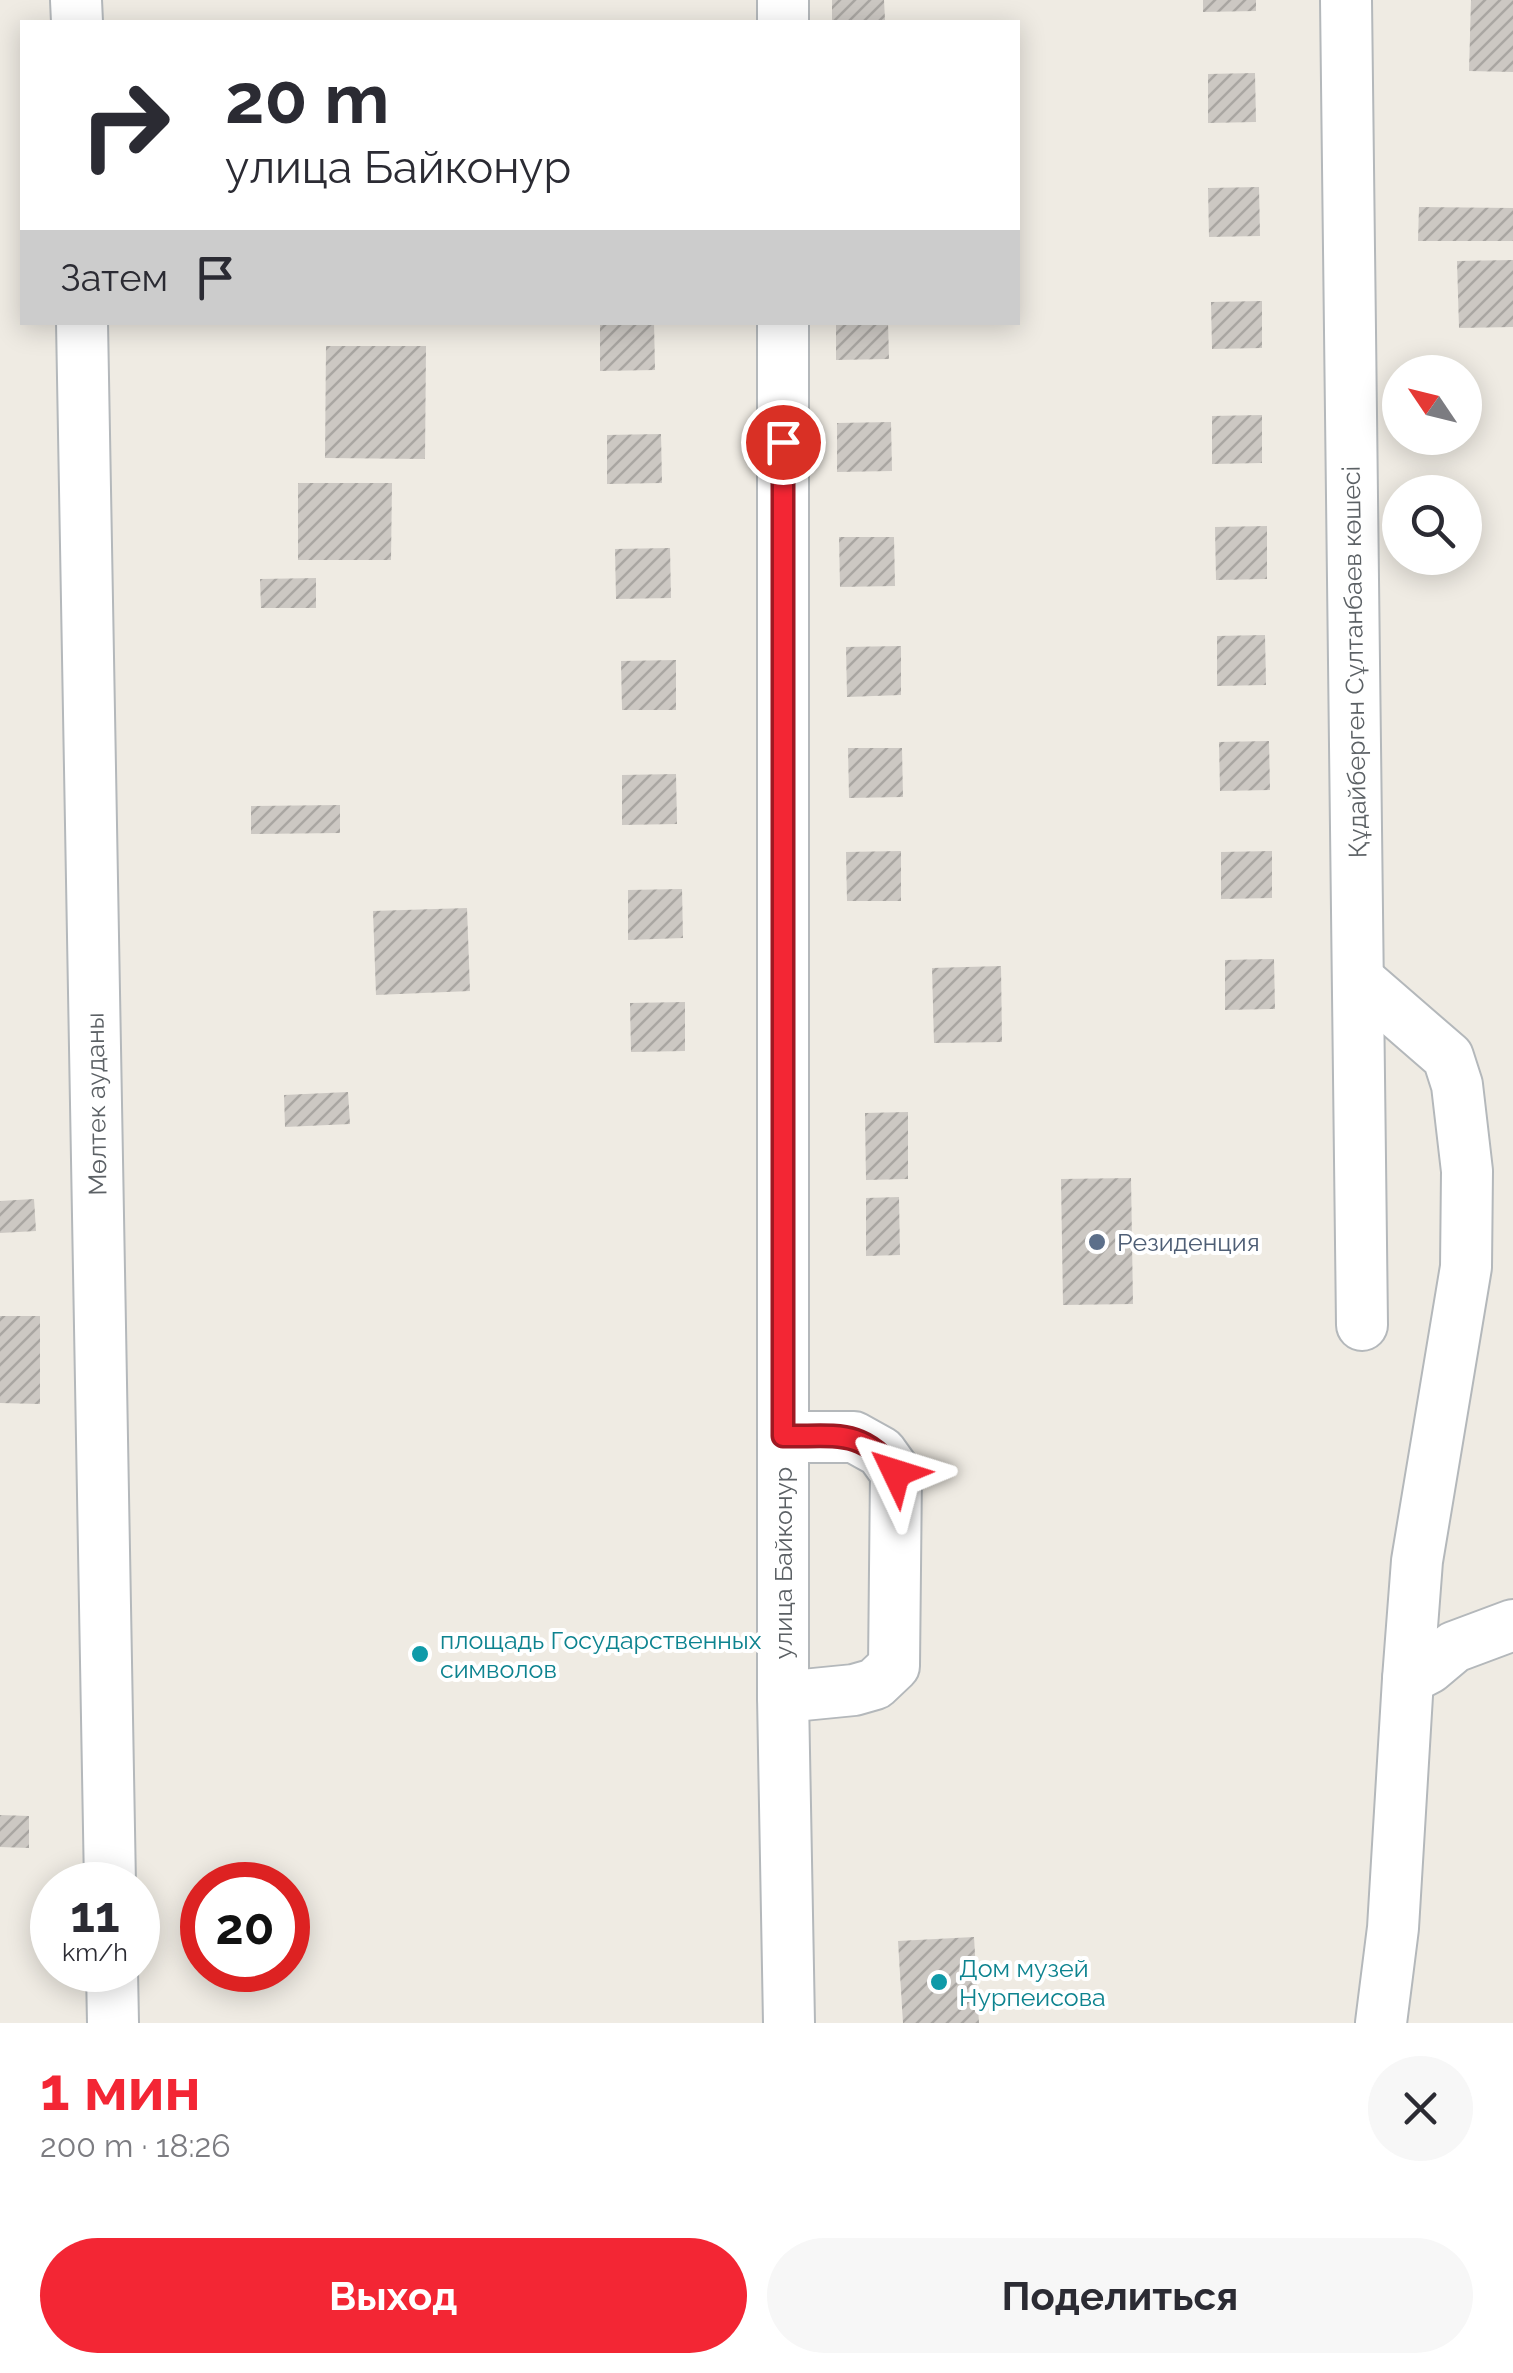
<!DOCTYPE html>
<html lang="ru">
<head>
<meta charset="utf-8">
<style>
	:root { --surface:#fff; --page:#f7f7f7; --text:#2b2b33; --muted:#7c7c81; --accent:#f32634 }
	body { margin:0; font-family:Raleway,sans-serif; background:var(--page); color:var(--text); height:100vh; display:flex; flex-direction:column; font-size:38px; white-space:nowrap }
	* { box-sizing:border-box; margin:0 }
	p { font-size:32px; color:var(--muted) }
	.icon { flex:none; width:55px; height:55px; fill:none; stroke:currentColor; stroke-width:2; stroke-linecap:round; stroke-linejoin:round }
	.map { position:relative; height:2023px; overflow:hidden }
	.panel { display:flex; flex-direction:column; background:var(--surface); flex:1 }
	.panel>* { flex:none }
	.top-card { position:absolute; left:20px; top:20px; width:1000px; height:305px; border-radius:0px; box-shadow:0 5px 25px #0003; background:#fff; color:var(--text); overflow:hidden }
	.needle { width:65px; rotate:305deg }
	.controls { position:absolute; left:1382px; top:355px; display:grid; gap:20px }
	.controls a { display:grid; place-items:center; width:100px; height:100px; border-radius:50%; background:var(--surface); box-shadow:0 5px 25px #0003; font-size:50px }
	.speed { position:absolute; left:30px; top:1862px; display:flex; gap:20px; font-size:50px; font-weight:700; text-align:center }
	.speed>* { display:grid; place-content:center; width:130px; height:130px; border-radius:50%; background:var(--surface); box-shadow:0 5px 25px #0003; line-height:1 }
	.speed small { font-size:25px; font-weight:400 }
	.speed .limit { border:15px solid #d22; background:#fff; color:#111 }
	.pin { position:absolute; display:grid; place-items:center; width:85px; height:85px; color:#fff; margin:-42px; border:5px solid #fff; border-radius:50%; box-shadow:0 2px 10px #0007 }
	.me { position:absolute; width:110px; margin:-55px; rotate:311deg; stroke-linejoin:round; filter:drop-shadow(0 0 8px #0008) }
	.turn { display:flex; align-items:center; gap:35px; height:210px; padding:0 40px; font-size:45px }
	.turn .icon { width:130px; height:130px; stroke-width:2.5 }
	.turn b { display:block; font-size:70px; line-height:85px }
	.then { display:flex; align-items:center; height:95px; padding:0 40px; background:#0003; gap:20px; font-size:38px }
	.round { display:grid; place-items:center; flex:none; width:105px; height:105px; border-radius:52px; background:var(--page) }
	.head { display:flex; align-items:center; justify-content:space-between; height:170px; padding:0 40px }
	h1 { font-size:60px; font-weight:700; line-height:75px; color:var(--accent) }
	.primary-button { display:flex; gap:20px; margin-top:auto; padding:20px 40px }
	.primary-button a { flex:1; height:115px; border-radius:60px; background:var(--accent); color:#fff; font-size:40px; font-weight:700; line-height:115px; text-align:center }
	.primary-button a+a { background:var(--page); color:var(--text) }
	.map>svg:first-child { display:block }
</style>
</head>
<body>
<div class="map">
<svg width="1513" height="2023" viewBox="0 0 1513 2023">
	<defs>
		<pattern id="building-hatch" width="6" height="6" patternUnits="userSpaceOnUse" patternTransform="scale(2.5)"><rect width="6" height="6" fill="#ccc8c3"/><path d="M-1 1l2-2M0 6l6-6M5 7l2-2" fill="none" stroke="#a9a6a2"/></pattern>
	</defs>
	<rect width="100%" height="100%" fill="#efebe3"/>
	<!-- building -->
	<g fill="url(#building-hatch)">
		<path d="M832,0H884L885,20L832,21Z"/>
		<path d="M1203,0H1256V11L1203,12Z"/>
		<path d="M1471,0H1513V72L1469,71Z"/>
		<path d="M1255,73L1256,122L1208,123V74Z"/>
		<path d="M1259,187L1260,236L1209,237L1208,188Z"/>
		<path d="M1419,207L1513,208V241H1418Z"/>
		<path d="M1513,260V327L1459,328L1457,261Z"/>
		<path d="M1262,301V348L1212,349L1211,302Z"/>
		<path d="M600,322H654L655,370L600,371Z"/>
		<path d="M836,322H888L889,359L836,360Z"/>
		<path d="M326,346H426L425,459L325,458Z"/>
		<path d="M1262,415V463L1212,464V416Z"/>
		<path d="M891,422L892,471L837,472V423Z"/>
		<path d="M661,434L662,483L607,484V435Z"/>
		<path d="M298,483H392L391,560H298Z"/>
		<path d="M1267,526V579L1216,580L1215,527Z"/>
		<path d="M839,537H894L895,586L840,587Z"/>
		<path d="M670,548L671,598L616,599L615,549Z"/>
		<path d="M316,578V608H261L260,579Z"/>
		<path d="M1265,635L1266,685L1217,686V636Z"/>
		<path d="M901,646V695L847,697L846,647Z"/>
		<path d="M676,660V710H622L621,661Z"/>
		<path d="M1269,741L1270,790L1220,791L1219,742Z"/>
		<path d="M848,748H902L903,797L849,798Z"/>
		<path d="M676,774L677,824L622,825V775Z"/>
		<path d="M340,805V833L251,834V806Z"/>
		<path d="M901,851V901H847L846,852Z"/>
		<path d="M1272,851V898L1221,899V852Z"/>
		<path d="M682,889L683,938L628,940V890Z"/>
		<path d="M467,908L470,991L376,995L373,911Z"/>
		<path d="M1274,959L1275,1009L1225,1010V960Z"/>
		<path d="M1001,966L1002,1042L934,1043L932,968Z"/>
		<path d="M685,1002V1051L631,1052L630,1003Z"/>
		<path d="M348,1092L350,1124L285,1127L284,1095Z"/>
		<path d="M908,1112V1179L866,1180L865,1113Z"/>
		<path d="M1131,1178L1133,1304L1063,1305L1061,1179Z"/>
		<path d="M899,1197L900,1255L866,1256V1198Z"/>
		<path d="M34,1199L36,1231L0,1233V1201Z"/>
		<path d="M0,1316H40V1404L0,1403Z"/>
		<path d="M0,1815L29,1816V1848L0,1847Z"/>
		<path d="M974,1937L979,2023H903L898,1941Z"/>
	</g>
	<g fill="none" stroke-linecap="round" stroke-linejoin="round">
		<!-- minor casing -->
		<g stroke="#b4b8bb" stroke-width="54">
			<g id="minor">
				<path d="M76,0L77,22"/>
				<path d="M783,0V22"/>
				<path d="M1346,0L1362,1325"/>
				<path d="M82,322L110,1885"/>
				<path d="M783,322V1697L789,2023"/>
				<path d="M1358,979L1448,1057L1457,1085L1467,1171L1466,1267L1417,1561L1408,1679"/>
				<path d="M783,1437H854L881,1452L896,1473L894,1666L875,1684L854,1690L783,1697"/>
				<path d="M112,1970L113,2023"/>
				<path d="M1381,2023L1393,1928L1408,1679L1429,1668L1454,1647L1513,1625"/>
			</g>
		</g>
		<!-- minor -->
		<use href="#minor" stroke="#fff" stroke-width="50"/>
	</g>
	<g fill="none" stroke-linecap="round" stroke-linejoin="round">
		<!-- route casing -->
		<g stroke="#9e1922" stroke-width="25">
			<path id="route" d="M783,442V1436C835,1437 862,1427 896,1473"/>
		</g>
		<!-- route -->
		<use href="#route" stroke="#f32634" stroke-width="18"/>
	</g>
	<!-- markers -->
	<circle fill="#5c6f8a" stroke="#fff" stroke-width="4" cx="1097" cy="1242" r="10"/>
	<g fill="#0f9aa8" stroke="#fff" stroke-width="4">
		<circle cx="420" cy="1654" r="10"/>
		<circle cx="939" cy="1982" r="10"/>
	</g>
	<g text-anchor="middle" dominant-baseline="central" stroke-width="8" stroke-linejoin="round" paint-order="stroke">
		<!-- street labels -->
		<g font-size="25" fill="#5c6165" stroke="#fff">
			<text transform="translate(1354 662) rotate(-91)">Құдайберген Сұлтанбаев көшесі</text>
			<text transform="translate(96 1104) rotate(-91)">Мөлтек ауданы</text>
			<text transform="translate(783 1563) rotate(-90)">улица Байконур</text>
		</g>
		<!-- service labels -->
		<g font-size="25" fill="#4e5e75" stroke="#fff" text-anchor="start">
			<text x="1117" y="1242">Резиденция</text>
		</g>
		<!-- culture labels -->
		<g font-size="25" fill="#0d838f" stroke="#fff" text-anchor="start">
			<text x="440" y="1640">площадь Государственных<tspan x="440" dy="29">символов</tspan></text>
			<text x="959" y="1968">Дом музей<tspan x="959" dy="29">Нурпеисова</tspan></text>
		</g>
	</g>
</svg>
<div class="controls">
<a><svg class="needle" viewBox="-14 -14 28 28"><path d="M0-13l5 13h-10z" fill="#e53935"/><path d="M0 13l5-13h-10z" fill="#7c7c81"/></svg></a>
<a><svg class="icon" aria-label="search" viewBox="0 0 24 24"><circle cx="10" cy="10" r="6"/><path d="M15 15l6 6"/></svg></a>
</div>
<div class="speed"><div>11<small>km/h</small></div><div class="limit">20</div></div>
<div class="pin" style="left:783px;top:442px;background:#d93025"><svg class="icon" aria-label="arrive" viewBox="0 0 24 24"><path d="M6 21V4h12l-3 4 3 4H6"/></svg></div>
<svg class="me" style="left:896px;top:1473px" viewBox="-20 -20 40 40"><path d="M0-17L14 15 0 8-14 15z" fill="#f32634" stroke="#fff" stroke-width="4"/></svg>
<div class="top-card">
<div class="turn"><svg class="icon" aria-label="right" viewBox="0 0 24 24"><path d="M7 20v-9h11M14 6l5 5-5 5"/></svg><div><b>20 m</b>улица Байконур</div></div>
<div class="then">Затем<svg class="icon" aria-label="arrive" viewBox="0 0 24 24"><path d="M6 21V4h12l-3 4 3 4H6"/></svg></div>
</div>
</div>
<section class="panel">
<div class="head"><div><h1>1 мин</h1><p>200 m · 18:26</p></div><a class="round"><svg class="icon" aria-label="close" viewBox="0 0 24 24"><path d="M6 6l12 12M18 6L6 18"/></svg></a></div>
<div class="primary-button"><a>Выход</a><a>Поделиться</a></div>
</section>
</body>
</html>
